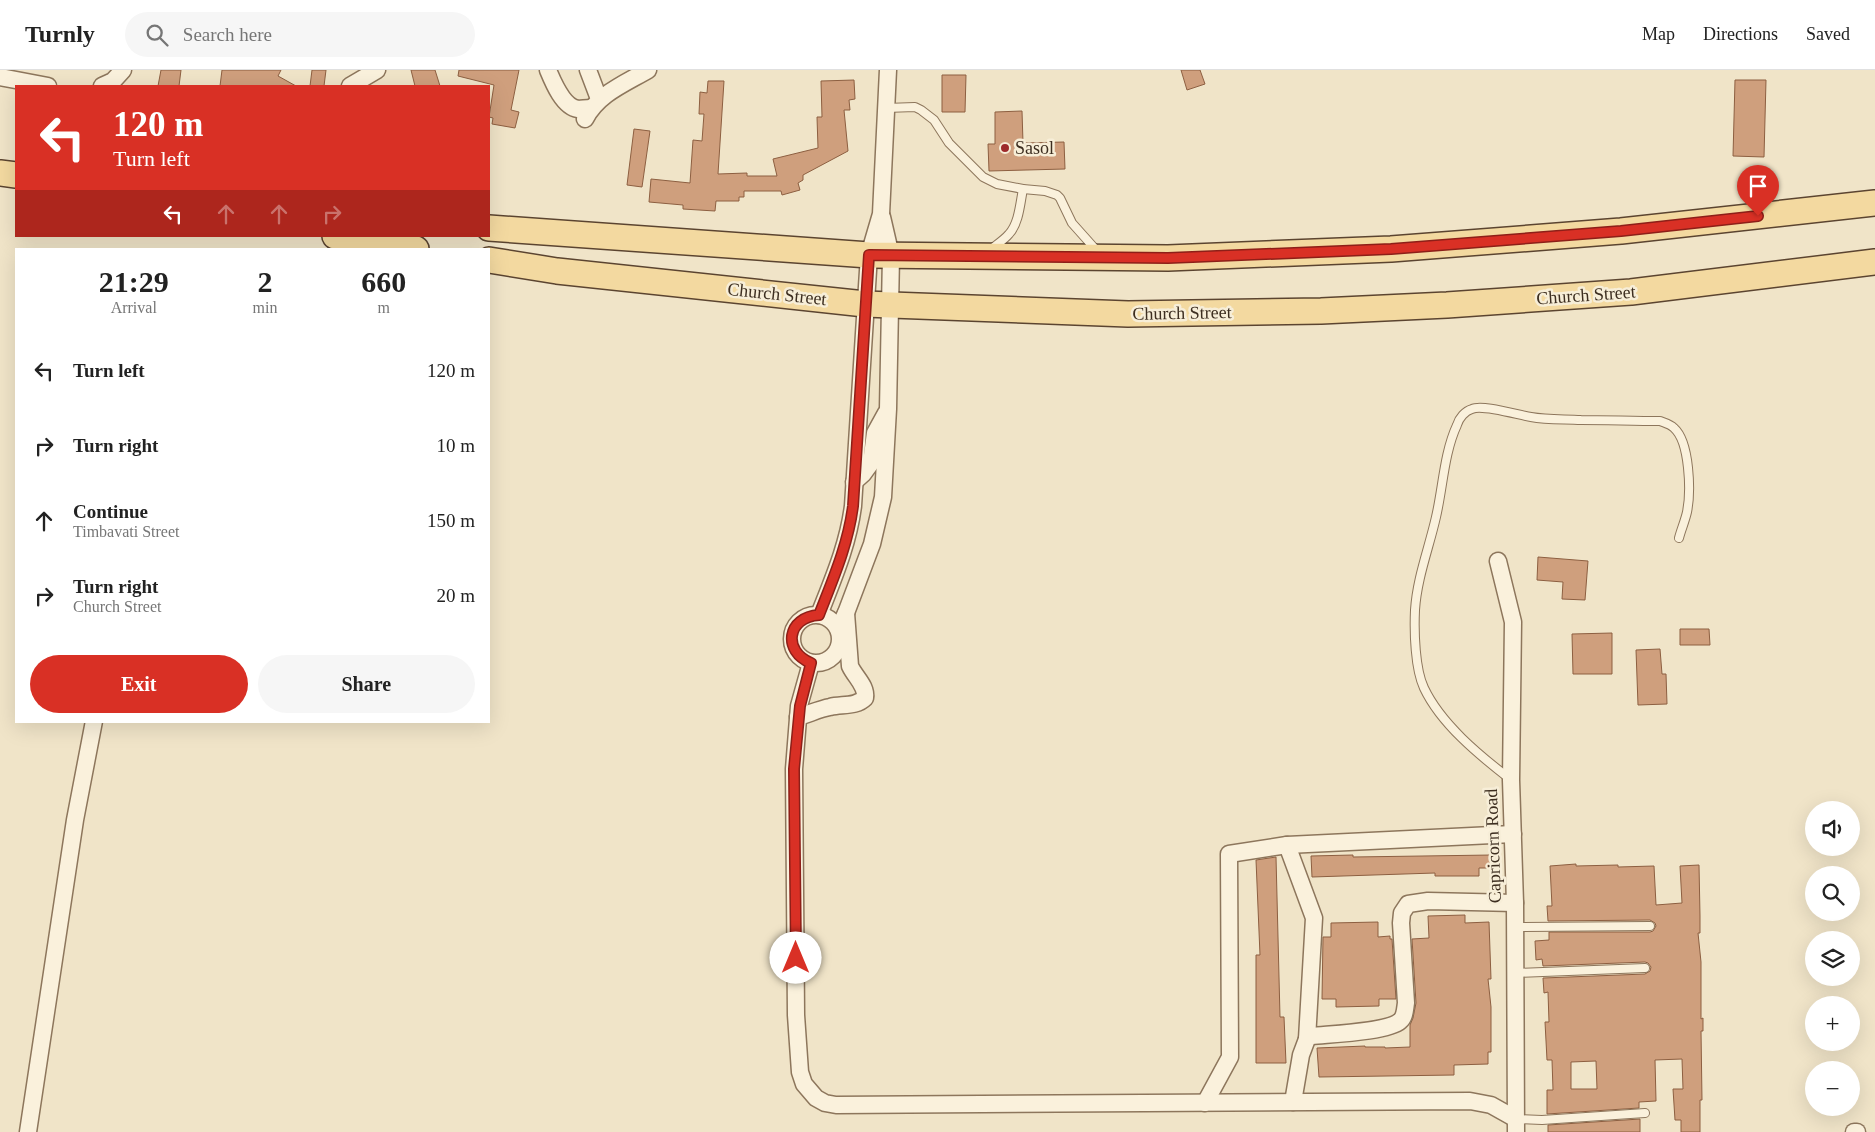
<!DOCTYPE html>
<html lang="en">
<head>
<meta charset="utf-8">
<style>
	:root { --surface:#fff; --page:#f6f6f6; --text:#222; --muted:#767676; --line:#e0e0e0; --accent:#d93025 }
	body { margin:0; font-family:Georgia,serif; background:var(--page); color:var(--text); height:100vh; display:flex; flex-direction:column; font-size:19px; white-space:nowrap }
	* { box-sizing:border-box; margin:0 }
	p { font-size:16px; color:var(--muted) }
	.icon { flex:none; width:28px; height:28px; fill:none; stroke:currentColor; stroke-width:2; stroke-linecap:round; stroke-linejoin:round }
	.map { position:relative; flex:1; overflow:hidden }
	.drawer { position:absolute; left:15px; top:178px; width:475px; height:475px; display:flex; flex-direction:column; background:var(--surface); border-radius:0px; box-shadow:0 5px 20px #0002 }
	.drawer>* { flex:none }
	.guide { position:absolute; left:15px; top:15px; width:475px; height:152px; border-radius:0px; box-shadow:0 5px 20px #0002; background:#d93025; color:#fff; overflow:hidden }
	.tools { position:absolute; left:1805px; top:731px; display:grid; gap:10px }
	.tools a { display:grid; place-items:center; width:55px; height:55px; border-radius:50%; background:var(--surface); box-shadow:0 5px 20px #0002; font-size:25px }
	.pin { position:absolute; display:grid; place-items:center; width:42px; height:42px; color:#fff; margin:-51px -21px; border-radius:50% 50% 50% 0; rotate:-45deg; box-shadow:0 0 5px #0007 }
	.pin .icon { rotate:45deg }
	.me { position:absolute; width:55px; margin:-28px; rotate:0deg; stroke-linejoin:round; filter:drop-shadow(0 0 4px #0008) }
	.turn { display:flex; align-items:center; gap:18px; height:105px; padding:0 15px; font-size:22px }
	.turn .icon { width:65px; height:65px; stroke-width:2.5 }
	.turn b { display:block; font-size:35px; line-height:42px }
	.lanes { display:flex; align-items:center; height:48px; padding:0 15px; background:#0003; justify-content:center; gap:25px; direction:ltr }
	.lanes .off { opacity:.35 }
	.eta { display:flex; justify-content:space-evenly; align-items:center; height:85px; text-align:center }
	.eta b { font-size:30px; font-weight:800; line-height:35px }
	.cta { display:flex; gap:10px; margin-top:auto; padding:10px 15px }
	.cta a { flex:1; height:58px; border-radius:30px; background:var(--accent); color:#fff; font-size:20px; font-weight:800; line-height:58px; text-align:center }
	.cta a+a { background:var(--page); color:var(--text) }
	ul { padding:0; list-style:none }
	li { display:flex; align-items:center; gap:15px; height:75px; padding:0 15px }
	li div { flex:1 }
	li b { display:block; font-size:19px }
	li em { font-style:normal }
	header { display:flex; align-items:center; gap:30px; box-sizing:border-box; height:70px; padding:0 25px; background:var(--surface); border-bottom:1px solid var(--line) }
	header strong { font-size:24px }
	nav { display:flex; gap:28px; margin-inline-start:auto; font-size:18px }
	.search { width:350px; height:45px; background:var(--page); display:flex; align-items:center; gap:12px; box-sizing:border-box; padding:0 18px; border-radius:28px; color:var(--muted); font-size:19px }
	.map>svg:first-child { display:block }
</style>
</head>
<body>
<header>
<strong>Turnly</strong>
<div class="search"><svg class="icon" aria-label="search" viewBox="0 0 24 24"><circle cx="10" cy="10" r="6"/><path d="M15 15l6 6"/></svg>Search here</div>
<nav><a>Map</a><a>Directions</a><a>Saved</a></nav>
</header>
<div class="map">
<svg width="1875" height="1062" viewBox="0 0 1875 1062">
	<rect width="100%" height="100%" fill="#f0e4c8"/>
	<!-- building -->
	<g fill="#cf9f7d" stroke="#8d5f41" fill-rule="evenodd">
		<path d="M161,0H181L179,16H158Z"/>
		<path d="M222,0H281L278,6L296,16H220Z"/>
		<path d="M312,0H326L324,16H310Z"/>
		<path d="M411,0H435L440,16H415Z"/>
		<path d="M459,0H519L511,40L519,42L515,58L492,54L493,48L489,47L494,15L458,6Z"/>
		<path d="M1181,0H1200L1205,14L1187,20Z"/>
		<path d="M942,5H966L965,42H942Z"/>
		<path d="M854,10L855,29L849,30L850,40H844L848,81L803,105V110L798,113L800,120L782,125L781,121H744V127H739V131H716L715,141L683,139V135L649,132L651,109L690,113L693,70L702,71L704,44H699L700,22L707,23L708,11H724L718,104L747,103V106H777L773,89L818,78L817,47H822L821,11Z"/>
		<path d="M1735,10H1766L1764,87L1733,86Z"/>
		<path d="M1022,41L1023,73L1064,72L1065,99L989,101L988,74H995V42Z"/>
		<path d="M634,59L650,61L642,117L627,115Z"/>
		<path d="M1538,487L1588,491L1585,530L1562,529L1563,512L1537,510Z"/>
		<path d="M1680,559H1709L1710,575H1680Z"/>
		<path d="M1612,563V604H1573L1572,564Z"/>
		<path d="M1660,579L1662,604H1666L1667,634L1638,635L1636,580Z"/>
		<path d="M1353,785V787L1492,785V798H1479V806H1435V803L1312,807L1311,786Z"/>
		<path d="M1276,787L1280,947H1284L1286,993H1256V885H1260L1256,790Z"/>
		<path d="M1576,794V796L1618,795V797L1654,796L1656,835L1682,833L1680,796L1699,795L1700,846V863H1698L1701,892V949L1703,948V961H1701L1702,1030H1700V1062H1681V1050H1675L1673,1019H1683L1682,989L1655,990L1656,1031L1639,1032V1038L1547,1044V1020H1553L1552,990H1547L1545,952H1549L1548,922L1544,923L1543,908L1645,904L1650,901L1651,897L1648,893L1645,892L1543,896L1542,889L1536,890L1535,871L1549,870V862H1650L1653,861L1656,856L1655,853L1650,850L1548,851L1547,836H1552L1550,796ZM1596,991L1597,1019H1571V992Z"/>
		<path d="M1465,845V853L1489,852L1491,909H1488L1491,937V982H1488V994L1454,995V1005L1319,1007L1317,978L1365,976V977H1385V978L1410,977V955L1413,948L1416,933L1412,869L1429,868L1428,846Z"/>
		<path d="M1378,852V867L1390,866V869H1392L1396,929H1379V936L1336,937V929H1322L1323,867H1331V853Z"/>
		<path d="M1640,1049V1062H1548V1055Z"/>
	</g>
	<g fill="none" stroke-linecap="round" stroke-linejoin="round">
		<!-- lane casing -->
		<g stroke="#8d765c" stroke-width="10">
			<g id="lane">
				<path d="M886,38L915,37L921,40L934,50L949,73L983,107L997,114L1023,119L1045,121L1057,125L1060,128L1072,153L1097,181"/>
				<path d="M990,180C996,175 1004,170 1009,164C1019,153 1020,134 1023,119"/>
				<path d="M1510,709C1479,685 1441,654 1424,618C1415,599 1414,562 1415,540C1417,508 1429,478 1436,447C1443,417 1444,383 1457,355C1459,348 1465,341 1472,339C1482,334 1518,345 1531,347C1547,350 1564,349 1581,350C1607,350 1634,351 1660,351C1665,353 1670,354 1674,358C1690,372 1691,422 1687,442C1685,451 1681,460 1679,468"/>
				<path d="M1515,857L1650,856"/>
				<path d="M1515,903L1645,898"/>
				<path d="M1516,1049L1542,1050L1645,1043"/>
			</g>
		</g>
		<!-- street casing -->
		<g stroke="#8d765c" stroke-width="19">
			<g id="street">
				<path d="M548,0C553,12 563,37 578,39C582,39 586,38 590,38"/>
				<path d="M588,0L599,29"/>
				<path d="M0,7L48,16"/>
				<path d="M102,16L113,11L123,0"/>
				<path d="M350,16L377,0"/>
				<path d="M585,49C598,24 624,14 648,0"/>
				<path d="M854,412L863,404L871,393L875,363L886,343"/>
				<path d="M1498,491L1513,552L1511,710L1515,833L1516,1062"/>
				<circle cx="816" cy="569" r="24"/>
				<path d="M819,545C833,509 848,475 853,436L869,185L881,144L888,0"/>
				<path d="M839,558L846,543L872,474L883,427L888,339L891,186L882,147"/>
				<path d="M811,593L799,636L794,699L796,945L800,1002L804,1014L816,1028L825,1033L836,1035L1470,1031L1491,1035L1516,1049"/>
				<path d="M798,647C809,644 819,639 830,637C842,634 856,637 865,628C867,616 855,607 850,596L846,543"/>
				<path d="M1287,775L1314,848L1307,969"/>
				<path d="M1293,1032L1301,985L1307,969L1312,966C1330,964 1388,962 1400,951C1405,947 1405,939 1406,933L1401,853L1402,843L1408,834L1428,831L1515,833"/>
				<path d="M1205,1033L1230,987L1229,784L1287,775L1513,764"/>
				<path d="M28,1062L75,750L94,651"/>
				<path d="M1854,1062H1857"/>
			</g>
		</g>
		<!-- primary casing -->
		<g stroke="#5b4430" stroke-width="28">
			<g id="primary">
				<path d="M0,103L16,105"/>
				<path d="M489,158L869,185L1168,188L1391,179L1621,161L1875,133"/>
				<path d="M335,166L416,179"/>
				<path d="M489,190L557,201L865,234L1128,244L1321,241L1447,235L1631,222L1875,192"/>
			</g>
		</g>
		<!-- lane -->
		<use href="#lane" stroke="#faf1dc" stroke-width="8"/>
		<!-- street -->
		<use href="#street" stroke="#faf1dc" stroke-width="16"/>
		<!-- primary -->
		<use href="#primary" stroke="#f3d9a0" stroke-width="25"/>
	</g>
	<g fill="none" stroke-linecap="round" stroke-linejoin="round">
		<!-- route casing -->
		<g stroke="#8d1f18" stroke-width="12">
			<path id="route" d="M796,888L794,699L800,636L811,593C782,581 787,547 819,545C833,509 848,475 853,436L869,185L1168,188L1391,179L1621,161L1758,146"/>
		</g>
		<!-- route -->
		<use href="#route" stroke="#d93025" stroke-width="9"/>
	</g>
	<!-- markers -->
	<circle fill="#9e2a2b" stroke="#f7eed8" stroke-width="2" cx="1005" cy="78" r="5"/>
	<g text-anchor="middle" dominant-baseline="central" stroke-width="5" stroke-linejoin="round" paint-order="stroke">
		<!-- poi labels -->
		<g font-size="18" fill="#3d2e20" stroke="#f7eed8" text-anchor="start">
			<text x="1015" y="78">Sasol</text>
		</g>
		<!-- street labels -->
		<g font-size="18" fill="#3d2e20" stroke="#f7eed8">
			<text transform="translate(777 224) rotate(6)">Church Street</text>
			<text transform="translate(1586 225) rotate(-4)">Church Street</text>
			<text transform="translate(1182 243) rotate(-1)">Church Street</text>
			<text transform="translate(1493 776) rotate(-92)">Capricorn Road</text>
		</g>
	</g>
</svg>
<div class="tools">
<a><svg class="icon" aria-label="sound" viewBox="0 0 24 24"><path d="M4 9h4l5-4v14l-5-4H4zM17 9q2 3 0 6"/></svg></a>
<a><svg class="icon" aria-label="search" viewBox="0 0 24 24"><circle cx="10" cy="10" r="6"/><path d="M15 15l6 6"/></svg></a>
<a><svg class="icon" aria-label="layers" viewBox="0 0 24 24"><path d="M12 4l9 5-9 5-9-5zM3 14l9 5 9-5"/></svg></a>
<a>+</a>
<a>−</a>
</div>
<div class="pin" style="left:1758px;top:146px;background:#d93025"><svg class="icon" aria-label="arrive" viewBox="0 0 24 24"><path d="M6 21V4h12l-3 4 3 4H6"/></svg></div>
<svg class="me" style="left:796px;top:888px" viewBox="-20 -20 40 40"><circle r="19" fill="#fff"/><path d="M0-13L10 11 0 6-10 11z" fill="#d93025"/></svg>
<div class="guide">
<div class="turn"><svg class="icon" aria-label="left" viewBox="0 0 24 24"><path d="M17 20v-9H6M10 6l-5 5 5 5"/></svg><div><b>120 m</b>Turn left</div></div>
<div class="lanes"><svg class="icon" aria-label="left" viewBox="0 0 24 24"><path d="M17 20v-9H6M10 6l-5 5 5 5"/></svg><svg class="icon off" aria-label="ahead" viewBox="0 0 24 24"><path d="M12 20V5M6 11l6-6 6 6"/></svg><svg class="icon off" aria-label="ahead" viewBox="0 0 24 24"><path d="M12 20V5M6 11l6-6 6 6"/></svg><svg class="icon off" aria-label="right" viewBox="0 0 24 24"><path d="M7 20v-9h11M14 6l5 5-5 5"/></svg></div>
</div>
<section class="drawer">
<div class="eta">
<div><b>21:29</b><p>Arrival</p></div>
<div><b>2</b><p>min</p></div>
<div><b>660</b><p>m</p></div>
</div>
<ul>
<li><svg class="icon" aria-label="left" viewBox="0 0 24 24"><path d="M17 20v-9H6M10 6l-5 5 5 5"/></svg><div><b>Turn left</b></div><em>120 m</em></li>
<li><svg class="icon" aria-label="right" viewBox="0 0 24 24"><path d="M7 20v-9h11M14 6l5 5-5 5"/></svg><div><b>Turn right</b></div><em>10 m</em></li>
<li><svg class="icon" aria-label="ahead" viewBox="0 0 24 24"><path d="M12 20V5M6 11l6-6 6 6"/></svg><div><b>Continue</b><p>Timbavati Street</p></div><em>150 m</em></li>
<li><svg class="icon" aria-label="right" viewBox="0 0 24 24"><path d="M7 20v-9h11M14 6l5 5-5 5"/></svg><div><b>Turn right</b><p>Church Street</p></div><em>20 m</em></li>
</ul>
<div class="cta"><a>Exit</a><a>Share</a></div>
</section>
</div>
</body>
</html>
